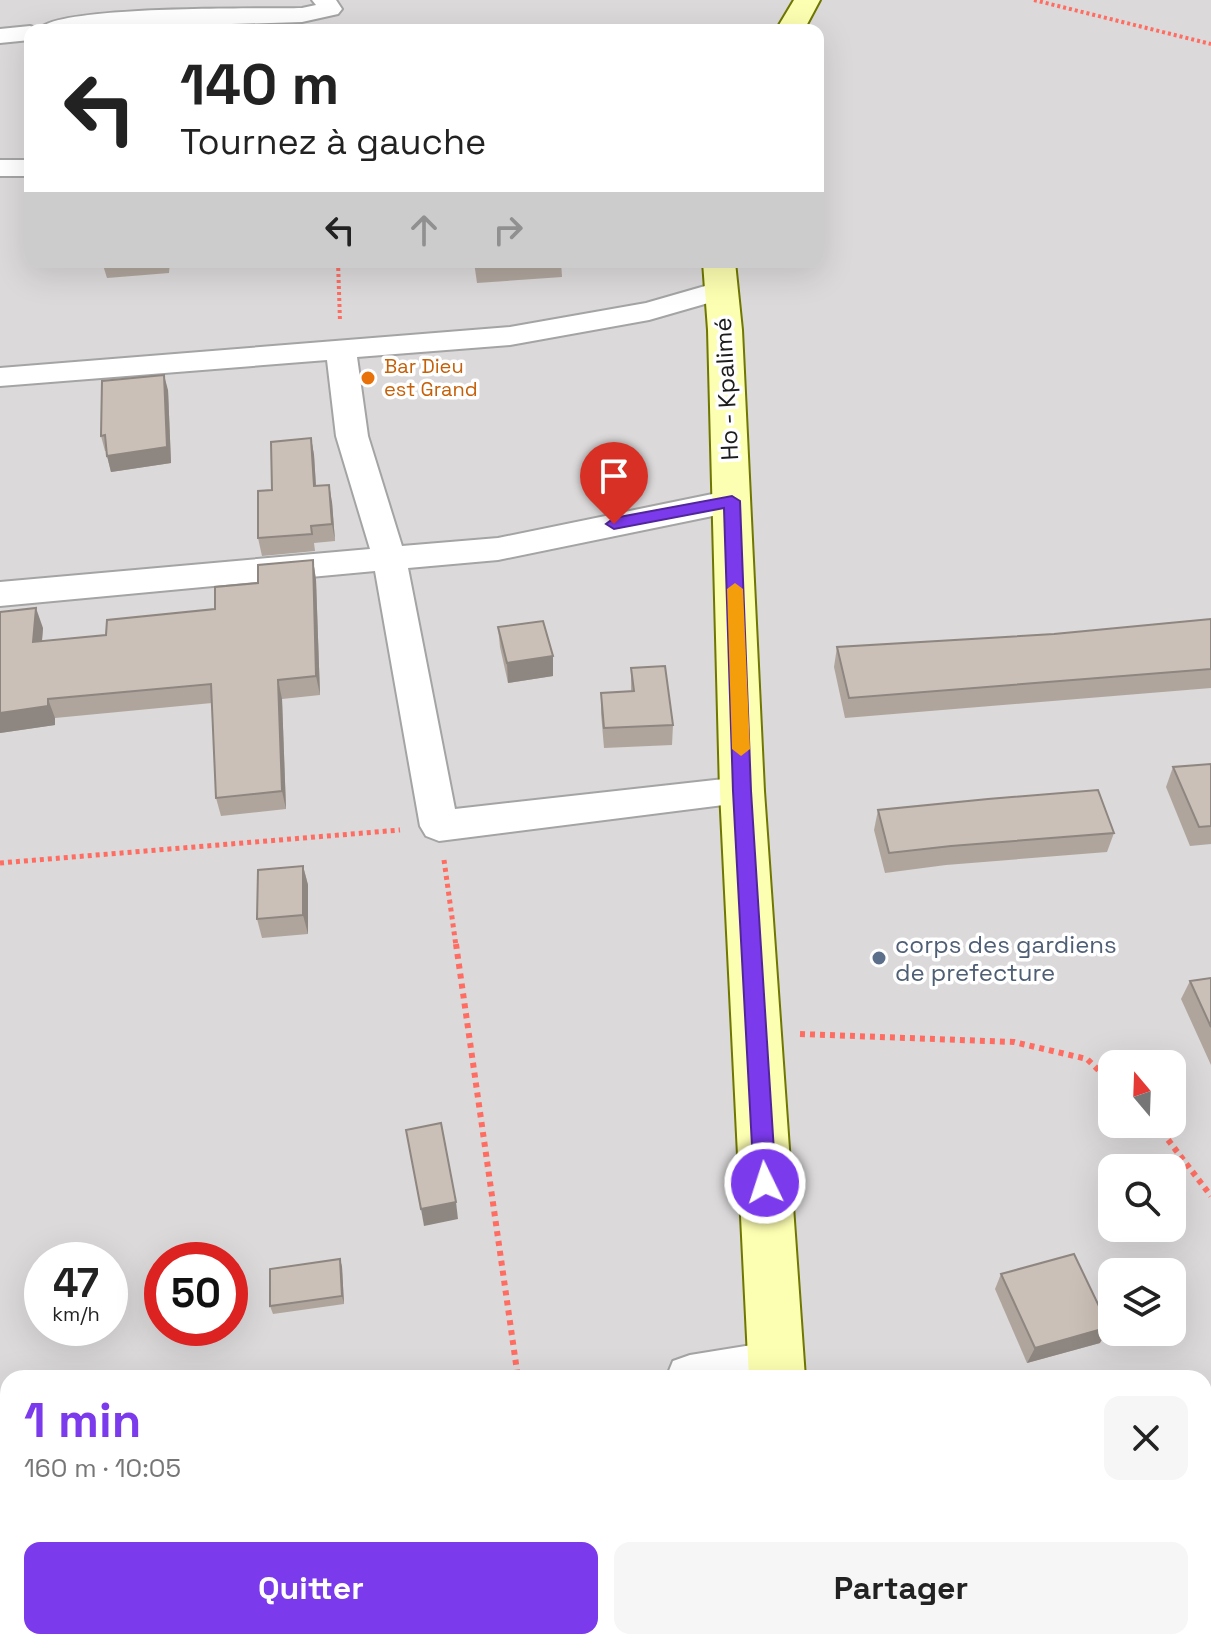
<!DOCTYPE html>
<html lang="fr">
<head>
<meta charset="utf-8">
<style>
	:root { --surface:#fff; --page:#f6f6f6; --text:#222; --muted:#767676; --accent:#7c3aed }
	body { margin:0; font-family:"Space Grotesk",sans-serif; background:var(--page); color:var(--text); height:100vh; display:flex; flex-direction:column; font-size:30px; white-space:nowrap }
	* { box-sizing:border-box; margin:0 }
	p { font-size:26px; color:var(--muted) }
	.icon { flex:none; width:44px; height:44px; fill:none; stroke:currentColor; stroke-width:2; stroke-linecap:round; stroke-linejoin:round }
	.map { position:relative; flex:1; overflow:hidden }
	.details { position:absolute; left:0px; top:1370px; width:1212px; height:280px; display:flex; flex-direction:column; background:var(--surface); border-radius:24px 24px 0 0; box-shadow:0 8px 32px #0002 }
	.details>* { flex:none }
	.guide { position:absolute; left:24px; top:24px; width:800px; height:244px; border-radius:16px; box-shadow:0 8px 32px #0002; background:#fff; color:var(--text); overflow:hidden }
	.needle { width:52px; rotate:341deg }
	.buttons { position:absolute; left:1098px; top:1050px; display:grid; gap:16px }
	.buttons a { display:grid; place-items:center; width:88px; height:88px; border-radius:16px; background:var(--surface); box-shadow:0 8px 32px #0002; font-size:40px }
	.speed { position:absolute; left:24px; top:1242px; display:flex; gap:16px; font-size:40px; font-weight:700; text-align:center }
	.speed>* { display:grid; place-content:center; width:104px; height:104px; border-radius:50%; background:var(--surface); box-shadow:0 8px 32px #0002; line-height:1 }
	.speed small { font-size:20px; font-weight:400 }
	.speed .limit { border:12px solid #d22; background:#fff; color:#111 }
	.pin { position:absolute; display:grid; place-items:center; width:68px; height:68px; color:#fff; margin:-82px -34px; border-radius:50% 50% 50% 0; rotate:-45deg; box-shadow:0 0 8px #0007 }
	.pin .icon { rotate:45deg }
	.me { position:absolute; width:88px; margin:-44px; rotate:356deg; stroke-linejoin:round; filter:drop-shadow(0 0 6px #0008) }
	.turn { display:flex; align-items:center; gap:28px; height:168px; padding:0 24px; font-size:36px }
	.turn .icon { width:104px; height:104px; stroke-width:2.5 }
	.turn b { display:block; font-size:56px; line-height:68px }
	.lanes { display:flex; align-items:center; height:76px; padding:0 24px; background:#0003; justify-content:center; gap:40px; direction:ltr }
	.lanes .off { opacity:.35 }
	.round { display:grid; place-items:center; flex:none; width:84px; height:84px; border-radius:16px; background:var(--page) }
	.headline { display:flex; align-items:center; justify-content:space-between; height:136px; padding:0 24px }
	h1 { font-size:48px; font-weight:700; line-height:60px; color:var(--accent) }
	.primary-button { display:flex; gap:16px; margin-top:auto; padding:16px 24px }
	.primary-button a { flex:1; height:92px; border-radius:16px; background:var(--accent); color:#fff; font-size:32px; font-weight:700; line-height:92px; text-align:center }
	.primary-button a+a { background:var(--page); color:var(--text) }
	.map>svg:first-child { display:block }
</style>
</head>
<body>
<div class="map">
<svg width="1211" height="1650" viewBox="0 0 1211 1650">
	<rect width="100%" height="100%" fill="#efeae1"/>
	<!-- residential -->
	<path fill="#dbd9d9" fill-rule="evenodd" d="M0,0H1211V1650H0ZM30,30H818V262H30ZM1112,1064H1172V1124H1112ZM1112,1168H1172V1228H1112ZM42,1260H110V1328H42ZM162,1260H230V1328H162ZM1112,1272H1172V1332H1112ZM8,1378H1204V1642H8Z"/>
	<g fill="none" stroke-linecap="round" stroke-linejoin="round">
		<!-- minor casing -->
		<g stroke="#a4a4a4" stroke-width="4">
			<g id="minor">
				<path d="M312,0H336L342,9L338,14L302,22L30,30V40L0,43V29L30,26L39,29C59,5 262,9 302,8L316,5Z"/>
				<rect x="0" y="160" width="30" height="16"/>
				<path d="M719,282L729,285L733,291L729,297L649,320L510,345L357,357L368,436L402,546L498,538L732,490L743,494L748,501L743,508L732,512L498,560L408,568L455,809L742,777L755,781L761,791L755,801L439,841L426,836L420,826L375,571L0,606V582L370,549L336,436L327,360L0,386V368L510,327L646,303Z"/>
				<path d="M777,1341L794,1348L801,1364L795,1378H666L673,1361L690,1355Z"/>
				<rect x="0" y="1435" width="8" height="50"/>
			</g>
		</g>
		<!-- secondary casing -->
		<g stroke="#6f7700" stroke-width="4">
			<g id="secondary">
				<path d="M794,0H820L804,30H776Z"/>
				<path d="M703,262H735L742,330L764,791L805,1378H749L720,791L708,330Z"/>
				<path d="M760,1642H820L822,1650H760Z"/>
			</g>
		</g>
		<!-- path-far2 -->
		<g stroke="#ff6d62" stroke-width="4" stroke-dasharray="3 3" stroke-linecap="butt">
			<path d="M1034,0L1211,44"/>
			<path d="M338,262L340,321"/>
		</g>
		<!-- path-far1 -->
		<g stroke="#ff6d62" stroke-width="5" stroke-dasharray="4 4" stroke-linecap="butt">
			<path d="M444,860L456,946"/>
			<path d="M0,863L400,830"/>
		</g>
		<!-- path -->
		<g stroke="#ff6d62" stroke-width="6" stroke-dasharray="5 5" stroke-linecap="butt">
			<path d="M456,944L518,1378"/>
			<path d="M800,1034L1014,1042L1087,1059L1112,1083"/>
			<path d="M1156,1124L1211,1196"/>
			<path d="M1204,1451L1211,1450"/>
		</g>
		<!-- minor -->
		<use href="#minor" fill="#fff" fill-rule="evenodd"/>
		<!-- secondary -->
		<use href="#secondary" fill="#fcfeb1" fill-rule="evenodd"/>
	</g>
	<!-- wall -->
	<g fill="#afa59d">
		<path d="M102,262H170L169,273L107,278Z"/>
		<path d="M474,262H561L562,277L477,283Z"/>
		<path d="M168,390L171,463L111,472L106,451H105L101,436Z"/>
		<path d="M311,438L314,455L316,486L332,502L335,541L314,543L315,551L262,556L258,538L272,490Z"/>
		<path d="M313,560L316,580L320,695L282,699L286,809L221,816L216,798L212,703L55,718V725L0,733V612L43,628L42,642L106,635L215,609L258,583Z"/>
		<path d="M1211,619V688L845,718L834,667L837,647L1054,634Z"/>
		<path d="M498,627L553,676L508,683L500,647Z"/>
		<path d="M631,668L673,725L672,745L604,748L601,713V693L631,691Z"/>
		<path d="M1211,764V844L1190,846L1166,787L1173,767Z"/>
		<path d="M878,810L1114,833L1107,852L946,865L885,873L874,830Z"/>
		<path d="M303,866L308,885V934L262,938L257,919Z"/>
		<path d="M1211,978V1065L1181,999L1190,981Z"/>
		<path d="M340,1259L342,1267L344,1304L273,1314L270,1306Z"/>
		<path d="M1001,1274L1100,1343L1027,1363L995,1289Z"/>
		<path d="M935,1642H1204L1211,1650H936Z"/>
	</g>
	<!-- shaded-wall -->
	<g fill="#8e8680">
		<path d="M164,375L168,390L171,463L111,472L107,456Z"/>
		<path d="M311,438L314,455L317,503L314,486Z"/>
		<path d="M329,485L332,502L335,541L332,524Z"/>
		<path d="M313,560L316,580L320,695L316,676Z"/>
		<path d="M36,608L43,628L40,662L33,642Z"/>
		<path d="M553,656V676L508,683L507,663Z"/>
		<path d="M278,680L282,699L286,809L282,791Z"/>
		<path d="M48,699L55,718V725L0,733V713Z"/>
		<path d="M303,866L308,885V934L303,915Z"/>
		<path d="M456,1202L458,1219L424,1226L421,1209Z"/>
		<path d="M340,1259L342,1267L344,1304L342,1296Z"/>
		<path d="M1109,1327L1100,1343L1027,1363L1035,1348Z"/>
	</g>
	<!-- building -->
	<g fill="#cbc0b7" stroke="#8e8680" stroke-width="2">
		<path d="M164,375L167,447L107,456L105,435L101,436L102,381Z"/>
		<path d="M311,438L314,486L329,485L332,524L311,526L312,534L258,538V491L272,490L271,442Z"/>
		<path d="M313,560L316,676L278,680L282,791L216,798L211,684L48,699V706L0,713V612L36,608L33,642L106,635L107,620L215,609V587L258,583V565Z"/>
		<path d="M1211,619V669L849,698L837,647L1054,634Z"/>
		<path d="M543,621L553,656L507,663L498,627Z"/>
		<path d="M665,666L673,725L604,728L601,693L634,691L631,668Z"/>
		<path d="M1211,764V826L1199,827L1173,767Z"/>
		<path d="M1098,790L1114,833L951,846L889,853L878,810L988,799Z"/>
		<path d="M303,866V915L257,919L258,870Z"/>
		<path d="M1211,978V1027L1190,981Z"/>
		<path d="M441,1123L456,1202L421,1209L406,1130Z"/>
		<path d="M1074,1254L1109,1327L1035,1348L1001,1274Z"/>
		<path d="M340,1259L342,1296L270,1306V1269Z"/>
		<path d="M1204,1616L1211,1617V1650H943L942,1642H1204Z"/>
	</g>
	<!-- route -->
	<path fill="#7c3aed" stroke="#51269a" stroke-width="2" d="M732,496L740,501L751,791L776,1183L773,1190L765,1192L757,1190L754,1183L733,791L724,508L614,529L606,524L614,518Z"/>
	<!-- slow -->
	<path fill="#f59e0b" d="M735,583L743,589L750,749L741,756L732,749L727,589Z"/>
	<!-- markers -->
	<circle fill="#e8710a" stroke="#fff" stroke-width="3" cx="368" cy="378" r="8"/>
	<circle fill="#5c6f8a" stroke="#fff" stroke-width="3" cx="879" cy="958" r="8"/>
	<g text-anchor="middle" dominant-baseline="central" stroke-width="7" stroke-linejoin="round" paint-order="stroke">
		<!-- far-food labels -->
		<g font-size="20" fill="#c56008" stroke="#fff" text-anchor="start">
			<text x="384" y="366">Bar Dieu<tspan x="384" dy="23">est Grand</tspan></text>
		</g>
		<!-- street labels -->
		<g font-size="24" fill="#1d1d1d" stroke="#fff">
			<text transform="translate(726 389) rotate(-93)">Ho - Kpalimé</text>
		</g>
		<!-- service labels -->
		<g font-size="24" fill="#4e5e75" stroke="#fff" text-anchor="start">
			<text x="895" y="944">corps des gardiens<tspan x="895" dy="28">de prefecture</tspan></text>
		</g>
	</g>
</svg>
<div class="buttons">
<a><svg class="needle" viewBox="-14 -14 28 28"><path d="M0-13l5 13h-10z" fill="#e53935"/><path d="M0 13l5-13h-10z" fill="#767676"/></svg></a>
<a><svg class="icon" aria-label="search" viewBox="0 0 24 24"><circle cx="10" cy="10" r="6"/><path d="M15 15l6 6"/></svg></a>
<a><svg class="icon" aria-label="layers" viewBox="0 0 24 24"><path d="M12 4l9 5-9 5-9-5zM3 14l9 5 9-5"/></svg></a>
</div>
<div class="speed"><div>47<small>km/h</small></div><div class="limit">50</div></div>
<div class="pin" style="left:614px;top:524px;background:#d93025"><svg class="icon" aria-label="arrive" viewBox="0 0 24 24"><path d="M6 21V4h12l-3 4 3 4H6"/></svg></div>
<svg class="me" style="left:765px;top:1183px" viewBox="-20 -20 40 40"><circle r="17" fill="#7c3aed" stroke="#fff" stroke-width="3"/><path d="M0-11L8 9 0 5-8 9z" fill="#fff"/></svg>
<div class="guide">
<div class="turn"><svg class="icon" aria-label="left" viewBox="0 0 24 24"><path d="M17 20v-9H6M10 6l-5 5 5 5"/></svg><div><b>140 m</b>Tournez à gauche</div></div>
<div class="lanes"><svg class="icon" aria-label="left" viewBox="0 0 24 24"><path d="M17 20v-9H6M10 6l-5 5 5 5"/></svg><svg class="icon off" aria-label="ahead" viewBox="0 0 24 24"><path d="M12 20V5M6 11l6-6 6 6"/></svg><svg class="icon off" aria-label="right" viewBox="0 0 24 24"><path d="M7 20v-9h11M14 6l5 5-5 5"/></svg></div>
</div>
<section class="details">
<div class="headline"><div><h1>1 min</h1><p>160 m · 10:05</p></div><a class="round"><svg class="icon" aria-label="close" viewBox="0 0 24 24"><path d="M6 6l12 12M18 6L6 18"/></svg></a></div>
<div class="primary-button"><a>Quitter</a><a>Partager</a></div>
</section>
</div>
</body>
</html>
